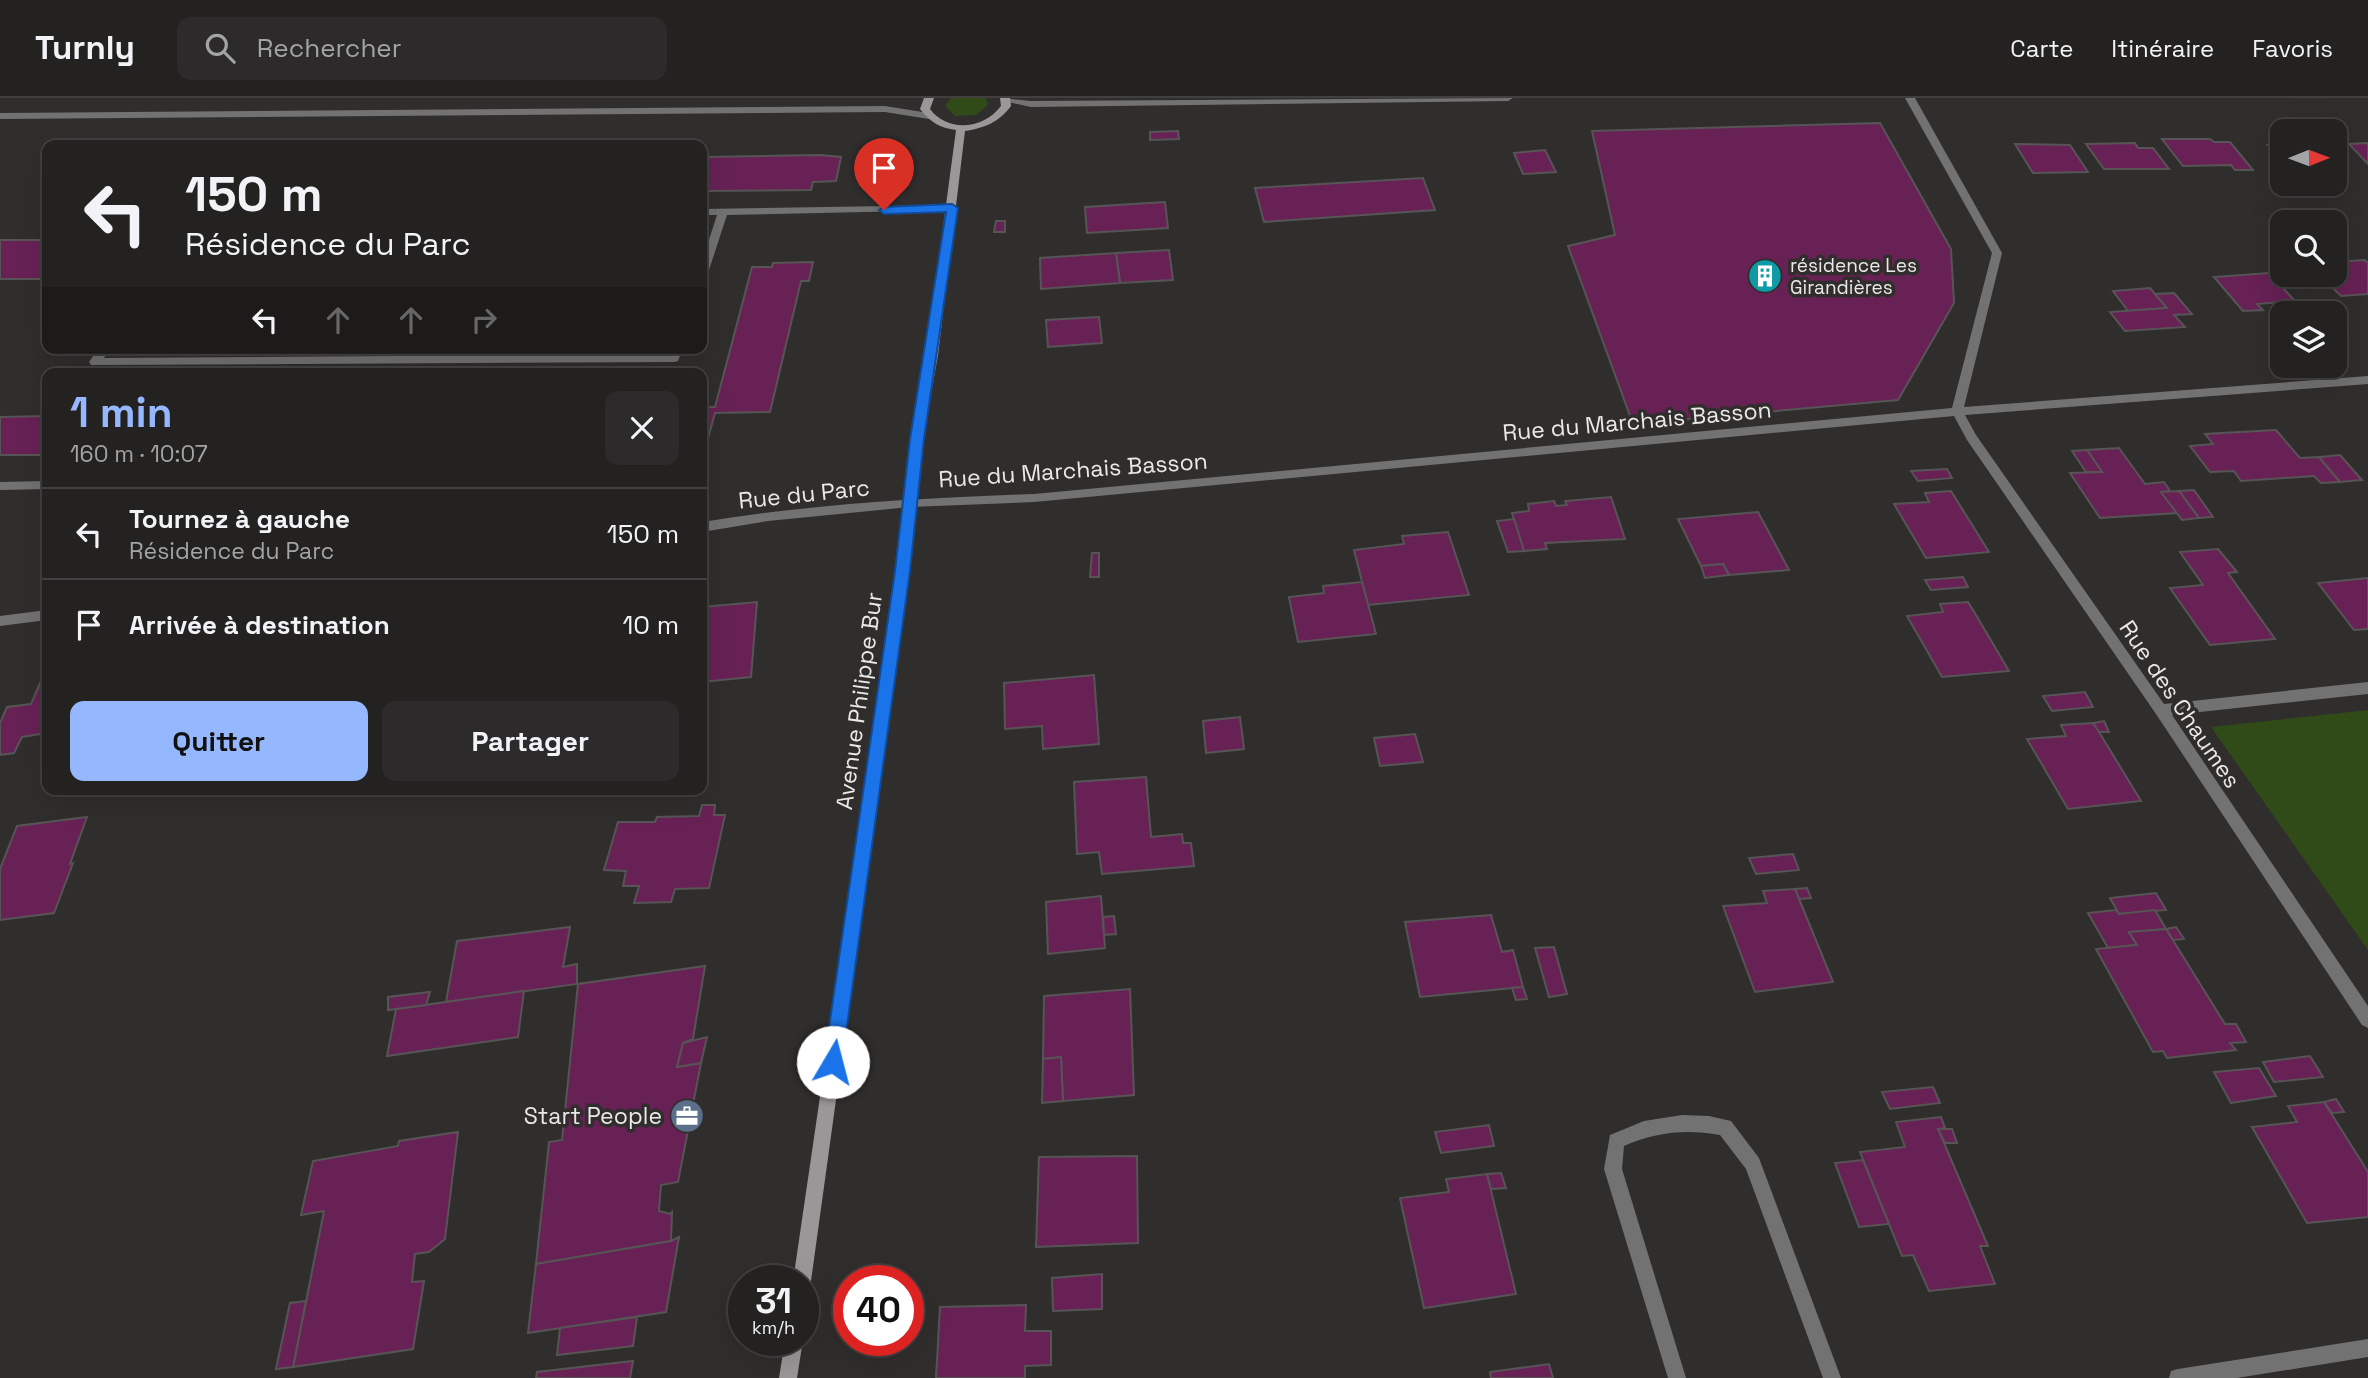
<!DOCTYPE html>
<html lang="fr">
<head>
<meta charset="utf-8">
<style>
	:root { --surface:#242221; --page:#2c2a2a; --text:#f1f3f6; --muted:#a3a4a5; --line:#413f3f; --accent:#95b7fd }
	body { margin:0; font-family:"Space Grotesk",sans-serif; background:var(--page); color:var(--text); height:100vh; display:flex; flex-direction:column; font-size:26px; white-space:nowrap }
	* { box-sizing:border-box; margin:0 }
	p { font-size:23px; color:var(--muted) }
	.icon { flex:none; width:38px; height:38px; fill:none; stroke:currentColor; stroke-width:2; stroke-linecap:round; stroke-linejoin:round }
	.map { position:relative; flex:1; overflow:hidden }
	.panel { position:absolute; left:42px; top:270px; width:665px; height:427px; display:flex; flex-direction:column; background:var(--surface); border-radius:14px; box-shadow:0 7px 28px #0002,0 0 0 2px var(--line) }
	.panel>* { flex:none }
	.hud { position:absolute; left:42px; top:42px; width:665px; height:214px; border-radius:14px; box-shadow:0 7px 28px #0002,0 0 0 2px var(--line); background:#242221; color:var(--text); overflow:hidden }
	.needle { width:46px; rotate:89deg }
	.buttons { position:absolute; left:2270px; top:21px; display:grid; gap:14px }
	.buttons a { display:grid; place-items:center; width:77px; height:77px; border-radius:14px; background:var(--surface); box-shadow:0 7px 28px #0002,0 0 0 2px var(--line); font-size:35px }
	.speed { position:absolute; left:728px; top:1167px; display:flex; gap:14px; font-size:35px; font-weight:700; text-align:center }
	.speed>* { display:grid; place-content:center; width:91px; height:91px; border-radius:50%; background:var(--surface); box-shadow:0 7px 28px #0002,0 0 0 2px var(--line); line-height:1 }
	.speed small { font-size:18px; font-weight:400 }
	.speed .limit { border:10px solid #d22; background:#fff; color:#111 }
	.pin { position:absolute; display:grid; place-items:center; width:60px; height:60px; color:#fff; margin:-72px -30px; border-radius:50% 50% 50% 0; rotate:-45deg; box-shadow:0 0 7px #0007 }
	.pin .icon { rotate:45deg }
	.me { position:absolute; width:77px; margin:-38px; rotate:8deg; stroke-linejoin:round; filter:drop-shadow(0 0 5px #0008) }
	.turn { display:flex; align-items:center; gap:24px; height:147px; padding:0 28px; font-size:32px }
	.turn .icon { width:91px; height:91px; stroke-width:2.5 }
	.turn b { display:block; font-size:49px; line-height:60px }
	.lanes { display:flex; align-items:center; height:66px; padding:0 28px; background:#0003; justify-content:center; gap:35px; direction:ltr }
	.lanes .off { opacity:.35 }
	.round { display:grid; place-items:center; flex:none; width:74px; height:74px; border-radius:14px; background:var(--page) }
	.summary { display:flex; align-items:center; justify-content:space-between; height:119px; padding:0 28px }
	h1 { font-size:42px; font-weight:700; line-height:52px; color:var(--accent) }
	.button { display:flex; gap:14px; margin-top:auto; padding:14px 28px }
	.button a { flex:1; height:80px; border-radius:14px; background:var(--accent); color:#111; font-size:28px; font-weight:700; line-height:80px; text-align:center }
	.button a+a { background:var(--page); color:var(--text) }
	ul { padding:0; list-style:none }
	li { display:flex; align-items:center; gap:21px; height:91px; padding:0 28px; border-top:2px solid var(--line) }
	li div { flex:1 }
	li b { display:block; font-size:26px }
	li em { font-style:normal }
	header { display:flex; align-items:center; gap:42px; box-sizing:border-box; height:98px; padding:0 35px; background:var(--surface); border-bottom:2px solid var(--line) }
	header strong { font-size:33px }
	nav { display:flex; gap:38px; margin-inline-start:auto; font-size:24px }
	.search { width:490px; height:63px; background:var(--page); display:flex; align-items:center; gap:18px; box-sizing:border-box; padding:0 24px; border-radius:14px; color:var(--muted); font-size:26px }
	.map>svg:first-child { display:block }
</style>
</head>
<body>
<header>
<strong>Turnly</strong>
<div class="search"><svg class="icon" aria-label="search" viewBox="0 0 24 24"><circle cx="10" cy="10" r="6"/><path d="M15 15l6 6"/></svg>Rechercher</div>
<nav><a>Carte</a><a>Itinéraire</a><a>Favoris</a></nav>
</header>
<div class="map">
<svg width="2368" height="1280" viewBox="0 0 2368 1280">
	<rect width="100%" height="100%" fill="#302e2c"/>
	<!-- green -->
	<g fill="#304b17">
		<path d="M951,0H986L988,7L976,17L955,18L945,8Z"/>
		<path d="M2368,612V852L2211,629Z"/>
	</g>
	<!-- building -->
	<g fill="#672155" stroke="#575456" stroke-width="2">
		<path d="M1880,25L1951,151L1954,205L1898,302L1633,326L1568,148L1615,137L1592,33Z"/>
		<path d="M1178,33L1179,41L1150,42V34Z"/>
		<path d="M2162,41H2210L2214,44H2230L2253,72H2235L2231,67L2183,68Z"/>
		<path d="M2135,45L2138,50H2153L2169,71H2104L2086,46Z"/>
		<path d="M2368,45V66L2349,46Z"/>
		<path d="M2015,46L2070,47L2088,74L2033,75Z"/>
		<path d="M2268,47H2282V63Z"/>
		<path d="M1545,52L1556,74L1523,76L1514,55Z"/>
		<path d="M820,57L841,59L836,83L813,84L811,92L702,93V59Z"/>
		<path d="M1423,80L1435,112L1264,124L1255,90Z"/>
		<path d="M1165,104L1168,130L1087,135L1085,109Z"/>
		<path d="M996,123H1005V134H994Z"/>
		<rect x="0" y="142" width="47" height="39"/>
		<path d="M1169,152L1173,182L1120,185L1116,155Z"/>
		<path d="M1116,155L1120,185L1041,191L1040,160Z"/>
		<path d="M2365,162L2368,165V196L2341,198L2320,177H2334V164Z"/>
		<path d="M813,164L809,183H801L770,314L715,315L706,348H702V309H715L752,169H772L773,165Z"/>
		<path d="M2269,175L2295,203L2257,206L2263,212L2243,213L2214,179Z"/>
		<path d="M2150,190L2167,210L2128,213L2113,193Z"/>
		<path d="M2174,195L2192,216L2174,217L2185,229L2125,233L2110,214L2167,210L2155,196Z"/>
		<path d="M1099,219L1102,245L1048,249L1046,222Z"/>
		<path d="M47,318V357H0V319Z"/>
		<path d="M2276,332L2300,360L2319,359L2340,384L2321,385L2314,378L2241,383L2234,373L2210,374L2190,348L2213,346L2205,336Z"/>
		<path d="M2119,350L2145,386L2164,384L2170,393L2161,394L2177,415L2100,420L2070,375L2102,374L2087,352Z"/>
		<path d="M2087,352L2102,374H2086L2072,353Z"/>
		<path d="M2340,357L2362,382L2340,384L2319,359Z"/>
		<path d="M1947,371L1952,380L1918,383L1911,373Z"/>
		<path d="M2194,392L2213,419L2199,420L2179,393Z"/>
		<path d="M1951,393L1956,401L1989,454L1926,460L1894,406L1929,404L1925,395Z"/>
		<path d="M2179,393L2199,420L2182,422L2161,394Z"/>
		<path d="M1611,399L1625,441L1545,445L1547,451L1524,453L1512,415L1529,413L1528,406L1554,403L1556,408L1567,407L1565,403Z"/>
		<path d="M1758,414L1789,472L1729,477L1723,466L1701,468L1678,421Z"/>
		<path d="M1514,421L1524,453L1508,454L1497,423Z"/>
		<path d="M1448,434L1469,497L1368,507L1354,452L1404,446L1402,438Z"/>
		<path d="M2218,451L2237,474L2228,475L2275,541L2210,547L2170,490L2203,487L2180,454Z"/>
		<path d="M1092,455H1099V479H1090Z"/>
		<path d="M1723,466L1729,477L1705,480L1701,468Z"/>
		<path d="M1963,479L1968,489L1931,492L1925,482Z"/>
		<path d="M2368,480V531L2354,532L2318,485Z"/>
		<path d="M1362,484L1376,536L1298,544L1289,499L1324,495L1323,488Z"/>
		<path d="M757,504L751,579L702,584V509Z"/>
		<path d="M1968,504L1973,512L2009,573L1942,579L1907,518L1943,514L1940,506Z"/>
		<path d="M1094,577L1099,646L1043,651L1042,628L1005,631L1004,585Z"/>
		<path d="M47,582V635L22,639L14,655L0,657V625L7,609L31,606L41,583Z"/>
		<path d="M2085,594L2093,609L2052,613L2043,598Z"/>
		<path d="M1240,619L1244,651L1206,655L1203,623Z"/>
		<path d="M2104,623L2109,634H2099L2093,625Z"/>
		<path d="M2093,625L2099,634L2141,703L2068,711L2027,641L2066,638L2061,627Z"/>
		<path d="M1415,636L1423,664L1380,668L1374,640Z"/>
		<path d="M1146,679L1151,739L1182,736L1183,745H1191L1194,768L1102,776L1099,754L1077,756L1074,684Z"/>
		<path d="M702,707H715L714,717H725L709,790L675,791L671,804L634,805L639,788H623L626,773L604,772L618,724H655L657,719L699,718Z"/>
		<path d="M87,719L70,766L73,765L54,815L0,822V771L17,728Z"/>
		<path d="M1793,756L1799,772L1756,776L1749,760Z"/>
		<path d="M1807,790L1811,800L1799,801L1795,791Z"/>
		<path d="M1795,791L1833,884L1755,894L1723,808L1767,805L1763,793Z"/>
		<path d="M2156,795L2166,812L2119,816L2110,800Z"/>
		<path d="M1101,798L1105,850L1048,856L1046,804Z"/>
		<path d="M2116,812L2119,816L2155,812L2166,831L2129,834L2137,847L2108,850L2088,815Z"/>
		<path d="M1491,817L1502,854L1513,852L1523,889L1420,899L1405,824Z"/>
		<path d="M1114,818L1116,836L1104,837L1103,819Z"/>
		<path d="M570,829L563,869L577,866V886L446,904L457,843Z"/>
		<path d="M2176,829L2184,841L2173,842L2166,831Z"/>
		<path d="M2166,831L2225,926H2236L2246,944L2230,945L2236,952L2167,960L2163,953L2153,954L2096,851L2137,847L2129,834Z"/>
		<path d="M1554,849L1567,896L1549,899L1535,850Z"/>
		<path d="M705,868L693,941L683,945L677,969L701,965L678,1084L661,1087L659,1113L670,1116L672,1114L671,1143L536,1166L549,1044L562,1042L578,886Z"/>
		<path d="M1523,889L1527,901L1516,902L1512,890Z"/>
		<path d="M1130,891L1134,997L1063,1003L1061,959L1043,961L1044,898Z"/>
		<path d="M524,893L518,939L387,958L396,911Z"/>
		<path d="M430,894L426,907L388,912V899Z"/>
		<path d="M707,939L701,965L677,969L683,945Z"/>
		<path d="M2310,958L2323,979L2274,984L2263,964Z"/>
		<path d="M1061,959L1063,1003L1042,1005L1043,961Z"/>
		<path d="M2259,970L2276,998L2231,1005L2214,974Z"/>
		<path d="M1933,989L1940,1005L1890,1011L1882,994Z"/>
		<path d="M2336,1001L2344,1014L2332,1015L2324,1004Z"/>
		<path d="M2324,1004L2368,1074V1119L2307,1125L2252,1029L2297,1024L2288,1008Z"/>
		<path d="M1941,1019L1945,1030L1938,1031L1988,1148H1980L1995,1186L1929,1193L1913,1157L1902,1158L1860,1054L1905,1049L1896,1024Z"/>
		<path d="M1489,1027L1494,1048L1441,1055L1435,1034Z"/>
		<path d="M1938,1031H1952L1957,1045H1945Z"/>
		<path d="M458,1034L445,1141L429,1154L415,1156L412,1184L424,1183L413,1251L293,1269L324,1113L301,1117L313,1063L398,1048L399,1043Z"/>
		<path d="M1137,1058L1138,1145L1036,1149L1039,1059Z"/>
		<path d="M1863,1062L1889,1126L1859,1129L1835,1065Z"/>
		<path d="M1501,1075L1506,1090L1491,1091L1487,1076Z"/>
		<path d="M1487,1076L1516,1196L1424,1210L1400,1100L1449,1094L1446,1081Z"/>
		<path d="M679,1139L666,1214L528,1235L536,1166L671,1143Z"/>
		<path d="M1102,1176V1211L1053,1213L1052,1180Z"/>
		<path d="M306,1203L293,1269L276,1271L290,1205Z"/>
		<path d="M1026,1207L1025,1233H1051V1267L1025,1268V1280H936L940,1209Z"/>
		<path d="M637,1219L633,1248L557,1257L560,1230Z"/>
		<path d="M633,1263L630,1280H536L537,1274Z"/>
		<path d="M1549,1266L1553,1280H1491L1490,1274Z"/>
	</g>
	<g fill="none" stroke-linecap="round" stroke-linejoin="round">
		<!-- lane -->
		<g fill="#737272" fill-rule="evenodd">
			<path d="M952,107L956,108V112L727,117L707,178L702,181V163L717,117H702V111Z"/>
			<path d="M99,250H110L104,260L670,256L671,250H683L678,263L674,264L91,267L89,264Z"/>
			<path d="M47,383V391L0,392V384Z"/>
		</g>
		<!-- street -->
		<g fill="#737272" fill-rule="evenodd">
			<path d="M1002,0L1031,3L1513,0L1508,3L1031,9L1003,3Z"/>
			<path d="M1905,0H1915L2002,155L1964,309L2368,278V286L1965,317L1976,337L2164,606L2368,584V596L2172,617L2368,908V930L2362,927L2156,616L1967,342L1954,318L1034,404L910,409L768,423L702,434V424C812,406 923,400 1034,396L1952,310L1992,155Z"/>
			<path d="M885,8L929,15L934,18L929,21L885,14L0,21V15Z"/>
			<path d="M47,512V522L0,528V518Z"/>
			<path d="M1682,1017L1709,1018L1731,1023L1759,1060L1841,1280H1823L1746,1071L1720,1037C1686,1031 1656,1034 1624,1048L1622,1071L1686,1280H1668L1604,1071L1610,1037L1644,1023Z"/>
			<path d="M2368,1241V1259L2237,1280H2169L2171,1273L2178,1271Z"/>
		</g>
		<!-- secondary -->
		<g fill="#9a9798" fill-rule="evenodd">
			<path d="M924,0H934L930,11C948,35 984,31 1001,8L1000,0H1010L1011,8C999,24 985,30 965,33L938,257L923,341L909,473L811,1183L808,1189L803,1191V1183H793L897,473L911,341L926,257L956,32C940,30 930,24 920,11Z"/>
			<path d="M785,1242H803L797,1280H779Z"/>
		</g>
	</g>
	<!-- route -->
	<path fill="#1a73e8" stroke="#114b97" stroke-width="2" d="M952,106L958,110L924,341L910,473L842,964L840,971L833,973L826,971L824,964L895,473L910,341L946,114L884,116L879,112L884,109Z"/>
	<!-- icons -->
	<defs>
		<g id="building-disc" transform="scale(1.75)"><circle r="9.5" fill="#0f9aa8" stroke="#302e2c"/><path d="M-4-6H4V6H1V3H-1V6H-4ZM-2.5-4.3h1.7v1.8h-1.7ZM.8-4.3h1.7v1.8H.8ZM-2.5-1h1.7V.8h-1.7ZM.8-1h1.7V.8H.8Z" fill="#fff"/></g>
		<g id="office-disc" transform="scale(1.75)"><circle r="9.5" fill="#5c6f8a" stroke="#302e2c"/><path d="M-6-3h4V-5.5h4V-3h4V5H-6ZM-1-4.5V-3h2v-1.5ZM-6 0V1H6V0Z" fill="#fff"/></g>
	</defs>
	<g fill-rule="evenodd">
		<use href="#building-disc" x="1765" y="178"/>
		<use href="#office-disc" x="687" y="1018"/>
	</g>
	<g text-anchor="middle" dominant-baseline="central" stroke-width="7" stroke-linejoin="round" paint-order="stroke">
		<!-- far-poi labels -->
		<g font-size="19" fill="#ebe9e8" stroke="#302e2c" text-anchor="start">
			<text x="1790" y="167">résidence Les<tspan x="1790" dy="22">Girandières</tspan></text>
		</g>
		<!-- street labels -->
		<g font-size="23" fill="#ebe9e8" stroke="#302e2c">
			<text transform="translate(1637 323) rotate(-5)">Rue du Marchais Basson</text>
			<text transform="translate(1073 372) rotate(-4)">Rue du Marchais Basson</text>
			<text transform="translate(804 396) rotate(-6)">Rue du Parc</text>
			<text transform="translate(859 603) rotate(-82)">Avenue Philippe Bur</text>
			<text transform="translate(2180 606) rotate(56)">Rue des Chaumes</text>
		</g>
		<!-- poi labels -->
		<g font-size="23" fill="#ebe9e8" stroke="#302e2c" text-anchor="end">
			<text x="662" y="1018">Start People</text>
		</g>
	</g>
</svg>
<div class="buttons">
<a><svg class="needle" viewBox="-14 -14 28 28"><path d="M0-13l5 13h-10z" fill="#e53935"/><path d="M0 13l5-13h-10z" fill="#a3a4a5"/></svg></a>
<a><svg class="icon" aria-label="search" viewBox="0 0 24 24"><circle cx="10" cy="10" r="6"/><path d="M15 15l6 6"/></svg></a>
<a><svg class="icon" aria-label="layers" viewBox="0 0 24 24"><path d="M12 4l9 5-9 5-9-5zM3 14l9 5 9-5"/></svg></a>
</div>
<div class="speed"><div>31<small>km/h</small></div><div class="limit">40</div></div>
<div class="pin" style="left:884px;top:112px;background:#d93025"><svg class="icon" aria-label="arrive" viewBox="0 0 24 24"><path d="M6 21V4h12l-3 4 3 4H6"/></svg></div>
<svg class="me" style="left:833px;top:964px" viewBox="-20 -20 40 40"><circle r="19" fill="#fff"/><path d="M0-13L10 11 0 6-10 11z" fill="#1a73e8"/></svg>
<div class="hud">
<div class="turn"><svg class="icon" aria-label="left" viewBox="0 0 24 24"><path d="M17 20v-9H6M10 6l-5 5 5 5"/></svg><div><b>150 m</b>Résidence du Parc</div></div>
<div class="lanes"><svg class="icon" aria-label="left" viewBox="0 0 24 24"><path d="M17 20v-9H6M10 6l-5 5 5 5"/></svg><svg class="icon off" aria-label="ahead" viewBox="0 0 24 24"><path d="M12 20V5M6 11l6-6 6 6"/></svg><svg class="icon off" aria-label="ahead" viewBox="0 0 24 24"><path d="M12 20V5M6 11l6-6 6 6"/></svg><svg class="icon off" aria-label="right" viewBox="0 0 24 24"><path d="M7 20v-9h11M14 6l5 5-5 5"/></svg></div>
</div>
<section class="panel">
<div class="summary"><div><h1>1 min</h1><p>160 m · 10:07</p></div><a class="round"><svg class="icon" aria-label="close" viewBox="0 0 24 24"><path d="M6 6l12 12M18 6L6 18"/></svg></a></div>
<ul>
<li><svg class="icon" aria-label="left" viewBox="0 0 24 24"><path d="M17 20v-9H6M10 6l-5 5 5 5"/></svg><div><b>Tournez à gauche</b><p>Résidence du Parc</p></div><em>150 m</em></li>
<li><svg class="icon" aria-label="arrive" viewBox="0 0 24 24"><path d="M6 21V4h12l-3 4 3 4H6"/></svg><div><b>Arrivée à destination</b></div><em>10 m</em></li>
</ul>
<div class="button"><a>Quitter</a><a>Partager</a></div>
</section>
</div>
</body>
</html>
